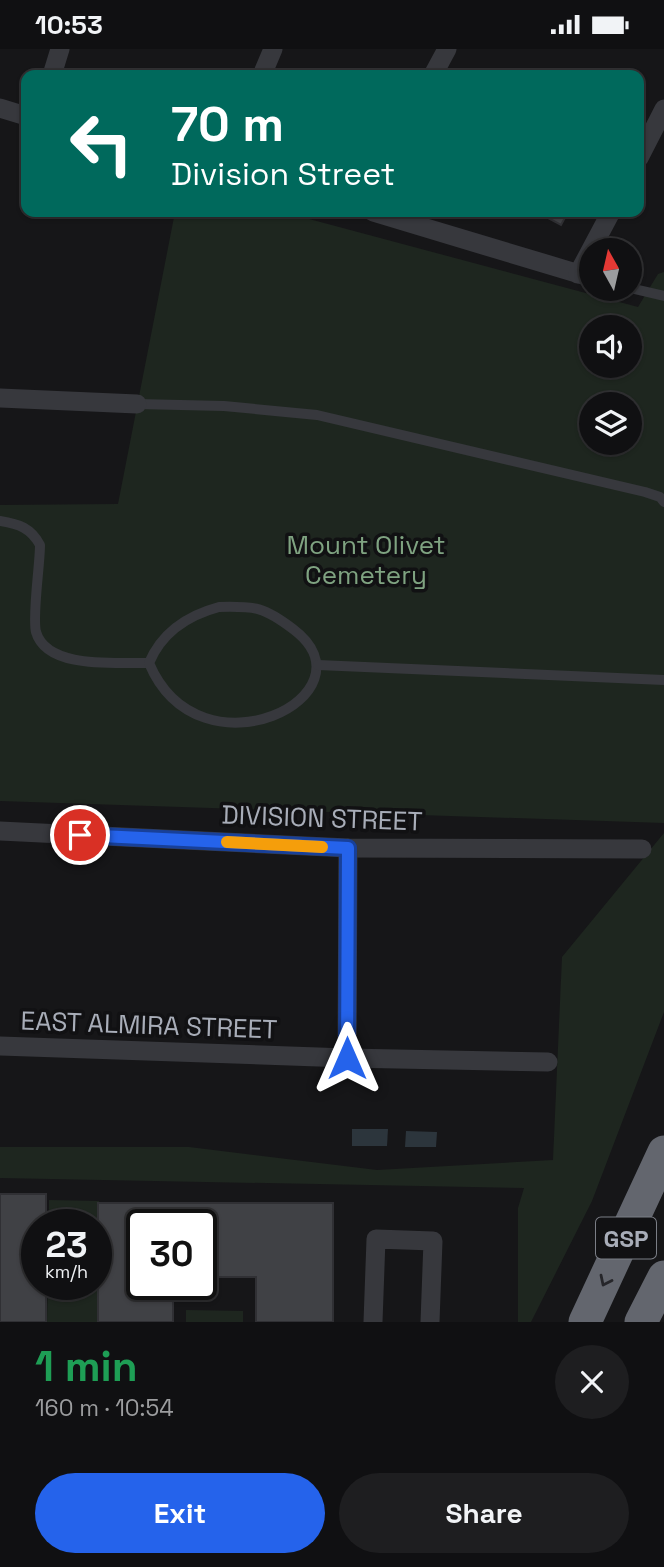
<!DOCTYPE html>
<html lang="en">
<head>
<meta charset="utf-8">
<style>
	:root { --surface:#101012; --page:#1e1e20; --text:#f1f3f6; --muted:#9c9d9f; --line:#303032; --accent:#2563eb }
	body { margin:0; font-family:"Space Grotesk",sans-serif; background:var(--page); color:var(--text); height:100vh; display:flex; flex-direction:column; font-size:26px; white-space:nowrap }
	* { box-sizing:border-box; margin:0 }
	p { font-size:23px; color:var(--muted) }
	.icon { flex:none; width:38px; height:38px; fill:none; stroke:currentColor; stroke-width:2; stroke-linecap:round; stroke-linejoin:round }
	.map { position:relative; height:1273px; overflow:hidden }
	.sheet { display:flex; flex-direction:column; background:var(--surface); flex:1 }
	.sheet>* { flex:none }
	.top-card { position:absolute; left:21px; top:21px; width:623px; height:147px; border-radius:14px; box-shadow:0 2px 5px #0004,0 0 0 2px var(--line); background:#00695c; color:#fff; overflow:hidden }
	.needle { width:46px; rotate:352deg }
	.controls { position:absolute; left:579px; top:189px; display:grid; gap:14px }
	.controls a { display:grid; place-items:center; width:63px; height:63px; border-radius:50%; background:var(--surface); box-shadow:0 2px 5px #0004,0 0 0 2px var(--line); font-size:35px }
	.speed { position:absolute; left:21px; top:1160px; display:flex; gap:14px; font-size:35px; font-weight:700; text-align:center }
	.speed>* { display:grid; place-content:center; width:91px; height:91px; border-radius:50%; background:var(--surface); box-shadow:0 2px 5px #0004,0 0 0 2px var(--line); line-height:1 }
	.speed small { font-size:18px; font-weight:400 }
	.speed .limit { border:4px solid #111; border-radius:10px; background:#fff; color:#111 }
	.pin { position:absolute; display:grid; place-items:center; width:60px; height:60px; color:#fff; margin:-30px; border:4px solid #fff; border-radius:50%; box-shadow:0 2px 7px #0007 }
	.me { position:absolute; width:77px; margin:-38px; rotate:0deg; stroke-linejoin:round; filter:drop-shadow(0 0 5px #0008) }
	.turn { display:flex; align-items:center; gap:24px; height:147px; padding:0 35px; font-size:32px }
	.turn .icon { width:91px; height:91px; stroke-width:2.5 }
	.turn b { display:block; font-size:49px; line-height:60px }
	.round { display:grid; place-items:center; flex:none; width:74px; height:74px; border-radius:37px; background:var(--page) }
	.headline { display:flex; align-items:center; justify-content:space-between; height:119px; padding:0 35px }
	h1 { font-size:42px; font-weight:800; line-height:52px; color:#1e9e55 }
	.primary-button { display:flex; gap:14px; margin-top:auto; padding:14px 35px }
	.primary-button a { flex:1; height:80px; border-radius:42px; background:var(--accent); color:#fff; font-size:28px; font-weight:800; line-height:80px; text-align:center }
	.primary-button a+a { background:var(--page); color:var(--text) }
	.status { display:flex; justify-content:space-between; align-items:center; height:49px; padding:0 35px; background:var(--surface); direction:ltr }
	.status svg { height:19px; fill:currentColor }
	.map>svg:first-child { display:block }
</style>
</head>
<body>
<div class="status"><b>10:53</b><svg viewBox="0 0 49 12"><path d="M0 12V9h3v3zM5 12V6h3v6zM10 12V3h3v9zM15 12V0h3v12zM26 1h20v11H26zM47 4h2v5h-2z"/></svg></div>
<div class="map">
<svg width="664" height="1273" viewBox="0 0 664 1273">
	<rect width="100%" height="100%" fill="#161618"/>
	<!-- green -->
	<g fill="#1e261f" fill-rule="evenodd">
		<path d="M175,163H283L638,258L658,225L664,223V774L0,752V456L118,455ZM592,278H630V317H592ZM592,355H630V394H592Z"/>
		<path d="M664,784V963L592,1152L531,1273H518V1159L524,1139L0,1129V1098H189L377,1121L553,1111L562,908Z"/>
		<path d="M49,1151L99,1152L98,1273H47L48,1236H96V1176H49Z"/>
		<path d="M186,1261L243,1262V1273H186Z"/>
	</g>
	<!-- water -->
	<g fill="#2c353c">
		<path d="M352,1080H388L387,1097H352Z"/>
		<path d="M406,1082L437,1083L436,1098H405Z"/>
	</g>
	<!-- building -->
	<g fill="#404145" stroke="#303034" stroke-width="2">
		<path d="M537,163H568L561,176Z"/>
		<path d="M0,1145H46V1176H37V1236H46V1273H0Z"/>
		<path d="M98,1154H333V1273H256V1228H201V1176H142V1236H185V1239H173V1273H98Z"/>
	</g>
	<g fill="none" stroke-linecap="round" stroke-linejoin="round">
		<!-- service -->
		<g stroke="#37383d" stroke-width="10">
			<path d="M630,239L664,247"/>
			<path d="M137,355L224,357L317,366L645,443L660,448L664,453"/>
			<path d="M0,472C19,475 31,479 40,496C40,516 32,567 36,583C47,621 118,613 149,614"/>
			<path d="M219,558C256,557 264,558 293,580C380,645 200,735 149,614C162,583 189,566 219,558Z"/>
			<path d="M318,616L664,631"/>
		</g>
		<!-- minor -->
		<g stroke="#37383d" stroke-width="19">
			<path d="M52,26L60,0"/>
			<path d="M262,26L273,0"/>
			<path d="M433,26L447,0"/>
			<path d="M0,59L26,67"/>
			<path d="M639,109L664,60"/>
			<path d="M373,163L586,227"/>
			<path d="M578,225L611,163"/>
			<path d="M0,349L137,355"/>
			<path d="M0,782L348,799L642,800"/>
			<path d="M0,997L347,1009L548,1013"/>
			<path d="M347,1009L348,799"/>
			<path d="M373,1273L376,1190L433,1192L430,1273"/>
		</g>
		<!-- motorway -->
		<g stroke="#63666e" stroke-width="33">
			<path d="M585,1273L664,1103"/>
			<path d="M641,1273L664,1228"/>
		</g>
	</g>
	<!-- one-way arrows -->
	<defs><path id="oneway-chevron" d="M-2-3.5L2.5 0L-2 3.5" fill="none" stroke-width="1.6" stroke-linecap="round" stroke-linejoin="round" transform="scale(1.75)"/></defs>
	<use stroke="#26262a" href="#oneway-chevron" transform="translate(605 1232) rotate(116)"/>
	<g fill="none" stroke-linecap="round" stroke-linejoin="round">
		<!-- route casing -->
		<g stroke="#184099" stroke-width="18">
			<path id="route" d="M80,786L348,799L347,1009"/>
		</g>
		<!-- route -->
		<use href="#route" stroke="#2563eb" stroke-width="12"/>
		<!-- slow -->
		<path stroke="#f59e0b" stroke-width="12" d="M227,793L322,798"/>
	</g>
	<g text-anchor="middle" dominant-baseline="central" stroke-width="7" stroke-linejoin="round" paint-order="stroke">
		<!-- shield labels -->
		<rect fill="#111113" stroke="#7b7e86" stroke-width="2" x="596" y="1168.5" width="60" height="41" rx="5"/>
		<g font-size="24" font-weight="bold" fill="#a8adb8">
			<text x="626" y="1189">GSP</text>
		</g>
		<!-- park labels -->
		<g font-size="26" fill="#7fa381" stroke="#111113">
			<text x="366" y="496">Mount Olivet<tspan x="366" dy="30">Cemetery</tspan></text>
		</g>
		<!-- street labels -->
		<g font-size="26" fill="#a8adb8" stroke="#111113">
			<text transform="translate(322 769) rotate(2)">DIVISION STREET</text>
			<text transform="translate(149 976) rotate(2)">EAST ALMIRA STREET</text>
		</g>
	</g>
</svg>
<div class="controls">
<a><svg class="needle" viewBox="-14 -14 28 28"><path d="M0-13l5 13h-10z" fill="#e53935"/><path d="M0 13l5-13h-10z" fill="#9c9d9f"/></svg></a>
<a><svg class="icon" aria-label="sound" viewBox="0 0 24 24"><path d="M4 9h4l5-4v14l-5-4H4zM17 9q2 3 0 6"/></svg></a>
<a><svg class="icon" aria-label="layers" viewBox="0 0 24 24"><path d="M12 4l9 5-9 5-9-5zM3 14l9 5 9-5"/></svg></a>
</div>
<div class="speed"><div>23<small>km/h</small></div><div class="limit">30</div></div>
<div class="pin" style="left:80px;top:786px;background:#d93025"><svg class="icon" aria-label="arrive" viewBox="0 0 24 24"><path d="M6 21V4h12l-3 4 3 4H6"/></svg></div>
<svg class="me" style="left:347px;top:1009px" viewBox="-20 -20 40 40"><path d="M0-17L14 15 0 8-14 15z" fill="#2563eb" stroke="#fff" stroke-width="4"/></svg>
<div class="top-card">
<div class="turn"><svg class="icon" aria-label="left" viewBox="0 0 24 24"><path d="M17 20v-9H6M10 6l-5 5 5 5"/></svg><div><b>70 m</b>Division Street</div></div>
</div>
</div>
<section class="sheet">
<div class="headline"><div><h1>1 min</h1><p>160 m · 10:54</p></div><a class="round"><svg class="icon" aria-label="close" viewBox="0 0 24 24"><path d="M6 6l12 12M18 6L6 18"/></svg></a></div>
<div class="primary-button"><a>Exit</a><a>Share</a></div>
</section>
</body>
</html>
